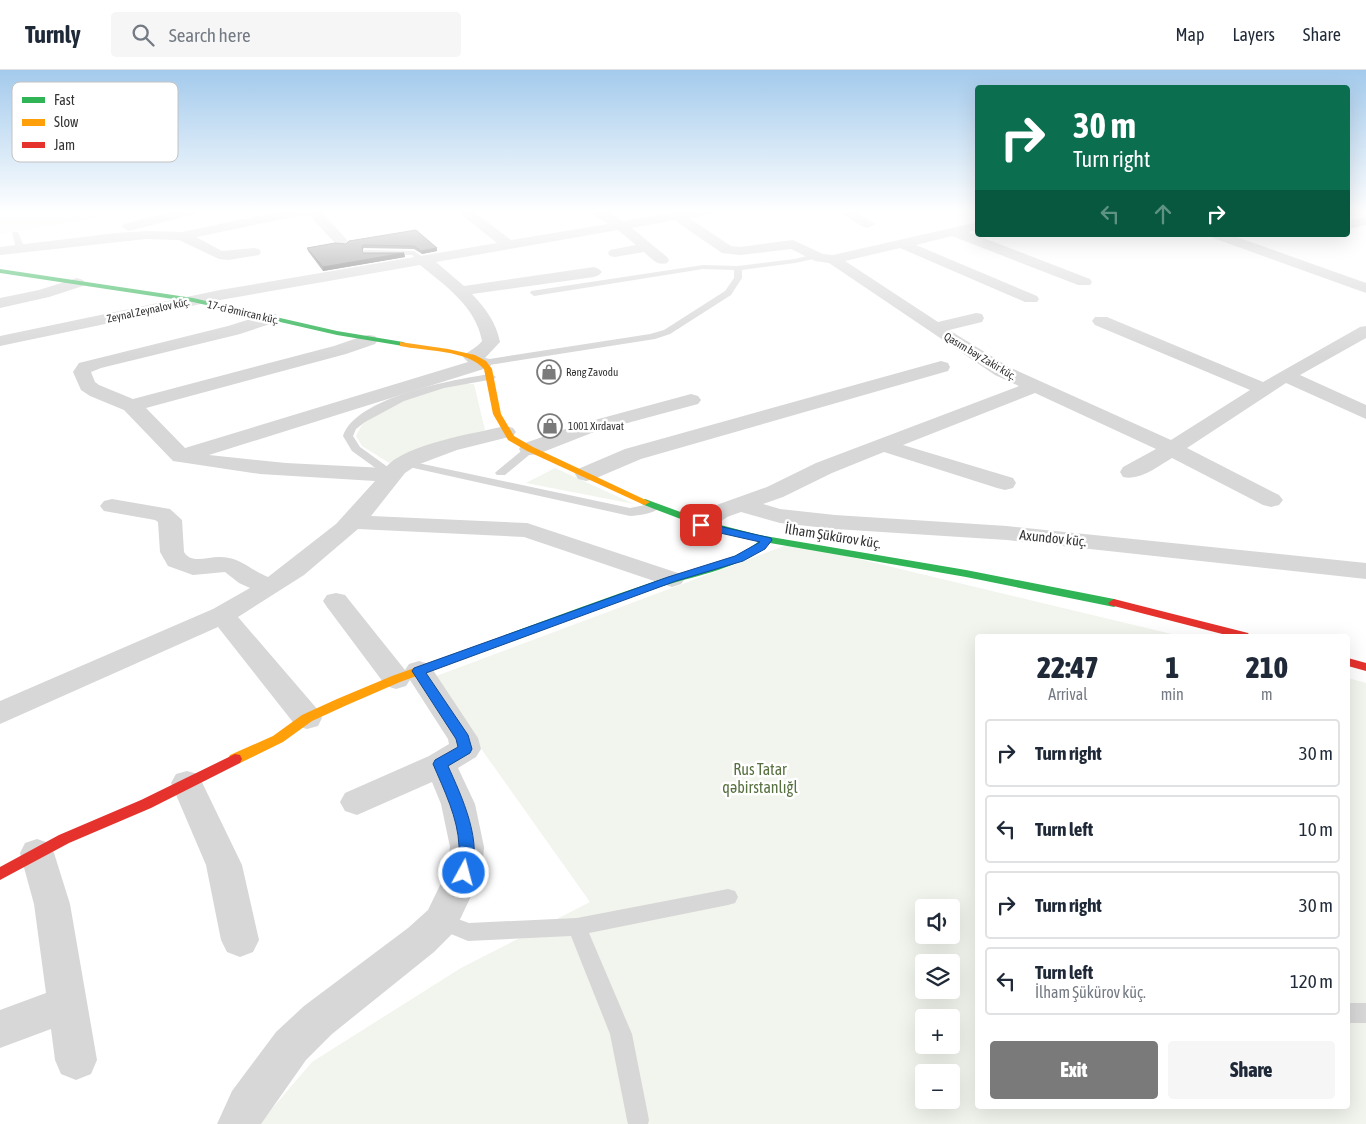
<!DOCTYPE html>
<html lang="en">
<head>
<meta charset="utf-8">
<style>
	:root { --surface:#fff; --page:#f6f6f7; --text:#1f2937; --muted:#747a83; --line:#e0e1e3; --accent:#7a7a7a }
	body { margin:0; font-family:"Asap Condensed",sans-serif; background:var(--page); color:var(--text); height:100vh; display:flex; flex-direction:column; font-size:19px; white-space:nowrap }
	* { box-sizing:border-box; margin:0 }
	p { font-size:16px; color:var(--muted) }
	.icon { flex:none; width:28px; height:28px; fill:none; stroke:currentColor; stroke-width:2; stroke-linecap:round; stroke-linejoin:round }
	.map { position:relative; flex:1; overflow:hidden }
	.side { position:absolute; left:975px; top:564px; width:375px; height:475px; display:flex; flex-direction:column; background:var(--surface); border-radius:5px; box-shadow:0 5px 20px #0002 }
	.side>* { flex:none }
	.hud { position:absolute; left:975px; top:15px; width:375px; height:152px; border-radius:5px; box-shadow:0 5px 20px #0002; background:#0b6e4f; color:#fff; overflow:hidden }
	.tools { position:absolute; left:915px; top:829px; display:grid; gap:10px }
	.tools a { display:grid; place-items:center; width:45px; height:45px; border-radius:5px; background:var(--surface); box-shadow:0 5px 20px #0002; font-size:25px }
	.pin { position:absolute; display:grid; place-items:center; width:42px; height:42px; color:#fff; margin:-21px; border-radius:10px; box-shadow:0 2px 8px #0006 }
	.me { position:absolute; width:55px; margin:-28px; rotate:7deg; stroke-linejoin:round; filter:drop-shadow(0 0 4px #0008) }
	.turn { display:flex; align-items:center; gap:18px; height:105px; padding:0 15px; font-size:22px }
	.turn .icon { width:65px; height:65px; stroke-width:2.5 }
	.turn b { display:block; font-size:35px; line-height:42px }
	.lanes { display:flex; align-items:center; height:48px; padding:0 15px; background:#0003; justify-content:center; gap:25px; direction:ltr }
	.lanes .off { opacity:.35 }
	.eta { display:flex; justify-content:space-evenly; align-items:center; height:85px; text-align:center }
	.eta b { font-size:30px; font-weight:800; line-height:35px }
	.action { display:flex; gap:10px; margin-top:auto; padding:10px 15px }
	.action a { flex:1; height:58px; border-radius:5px; background:var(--accent); color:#fff; font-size:20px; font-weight:800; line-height:58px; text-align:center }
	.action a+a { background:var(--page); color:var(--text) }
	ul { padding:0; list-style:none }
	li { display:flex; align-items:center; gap:15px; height:68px; margin:0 10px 8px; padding:0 5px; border:2px solid var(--line); border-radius:5px }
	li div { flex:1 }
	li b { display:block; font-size:19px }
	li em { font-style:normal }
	header { display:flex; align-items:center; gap:30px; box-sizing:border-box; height:70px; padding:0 25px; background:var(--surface); border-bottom:1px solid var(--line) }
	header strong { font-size:24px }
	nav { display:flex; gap:28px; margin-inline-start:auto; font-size:18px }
	.search { width:350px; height:45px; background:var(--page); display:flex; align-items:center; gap:12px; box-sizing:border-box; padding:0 18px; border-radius:5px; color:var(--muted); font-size:19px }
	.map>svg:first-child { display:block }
</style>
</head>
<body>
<header>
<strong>Turnly</strong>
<div class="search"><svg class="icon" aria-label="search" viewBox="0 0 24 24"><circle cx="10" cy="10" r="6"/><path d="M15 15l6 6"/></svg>Search here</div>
<nav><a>Map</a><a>Layers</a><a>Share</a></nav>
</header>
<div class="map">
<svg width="1366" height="1054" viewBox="0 0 1366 1054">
	<rect width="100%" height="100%" fill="#fff"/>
	<!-- green -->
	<g fill="#f1f5ed" fill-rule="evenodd">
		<path d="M0,140H99L100,148L0,164Z"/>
		<path d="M458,314H474L485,360L447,370L391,394L362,376L356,366C358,362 361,356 364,353C386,333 429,320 458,314Z"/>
		<path d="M555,398L634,434L526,413Z"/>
		<path d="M792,473L1180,566H978V1036H1348V608L1366,613V1054H259L312,992L461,898L590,832L431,608ZM924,838H951V865H924ZM924,892H951V920H924ZM924,948H951V975H924ZM924,1002H951V1030H924Z"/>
	</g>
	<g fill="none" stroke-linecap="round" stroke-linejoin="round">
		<!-- lane -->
		<g fill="#d7d7d7" fill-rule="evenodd">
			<path d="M12,162H18L23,174L20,181L13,179L15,174Z"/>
			<path d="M364,180L414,181L429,191L422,193L412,185L367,184H364Z"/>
			<path d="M815,184H818V188L795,193L742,200V208L731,225L670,264L655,269L483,296L478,293L483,290L650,264L664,260L725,221L734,208V200L703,199L534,226L530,223L531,221L703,195L738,196L795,189Z"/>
			<path d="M491,304L496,307L494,309L444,318L404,331L365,352L356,359L353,366L360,377L396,403L398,405L396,407H388L352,381L343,366C356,327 455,309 491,304Z"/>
			<path d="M530,376L536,379L534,381L505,405H497L495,403L497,401L526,377Z"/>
			<path d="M404,390L630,438L655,433L661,437C653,444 640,445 630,446L400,395L398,393Z"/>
			<path d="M728,819L735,821L738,827L735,833L728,835L589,863L632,964L649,1050L648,1054H628L627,1050L610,964L571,866L468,871L434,857L431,851L434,845L441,843L469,853L577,848Z"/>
			<rect x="1348" y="933" width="18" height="20"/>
		</g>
		<!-- street -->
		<g fill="#d7d7d7" fill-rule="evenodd">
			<path d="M178,140H201L199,143L129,161L122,157L124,154Z"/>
			<path d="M287,140H320L349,172L347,175H337L308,144L196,167L222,181L254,178L259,179L261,182L259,185L228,190L219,189L179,170L146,169L0,185V177L116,163L146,161L182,162Z"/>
			<path d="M456,140H472L511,170L608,154L588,140H605L623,151L686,140H717L715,143L689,148L731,176L740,177L793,170L823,184L833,185L978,152V160L968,162L1090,209L1092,212L1090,215H1078L952,166L916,175L1037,226L1039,229L1037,232H1025L900,178L845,191L938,252L976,243L982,244L984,248L982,252L949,260L1009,297L1171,370L1250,320L1095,255L1092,251L1095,247H1107L1263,312L1360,257L1366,256V268L1300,305L1366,335V349L1286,313L1187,378L1279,425L1283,430L1279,435L1271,437L1263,435L1172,388C1158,396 1141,411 1123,407L1120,402L1123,397L1156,379L1035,323L903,375L1013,408L1016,413L1013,418L1005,420L997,418L884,382L832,403L783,427L763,434L780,439L835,445L1007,456L1366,493V509L1007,470L835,459L780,453L741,442L727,447L709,460L701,462L693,460L689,455L693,450L711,437L767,417L816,393L1019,316L995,305L829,193L815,191L791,179L740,185L722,183L674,150L632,158L667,187L669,190L667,193C657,196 652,189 644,182L615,187L610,186L608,183L610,180L636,175L618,160L436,192L464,216L594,197L599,199L602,202L599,205L594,207L472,224C486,239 496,252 500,272L485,288L490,289L492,293L490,297L209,385L286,393L385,398C405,374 475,363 506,356L513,358L516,362L513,366L457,380L417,395L405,403L371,446L527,453L681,504L685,509L681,514L672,517L663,514L524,467L358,459L304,505L238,547L318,640L322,648L318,656L307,659L296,656L218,557L0,654V631L213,539L250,518L239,513L225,502L193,505L168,496L160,482L158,452L155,450L104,441L100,436L104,431L112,429L170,439L182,450L184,482C192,495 209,486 221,487C242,488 250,500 268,507L336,454L375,411L260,404L173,391L124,340L90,326L81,320L73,302L79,293L228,256L270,243L276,244L278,248L276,252L240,264L101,298L91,302L95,312L99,315L133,329L334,276L363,266L369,265L375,266L378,270L375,274L346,284L146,338L185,378L468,292L463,287C467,281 476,279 482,271C476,237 446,216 420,195L220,230L0,276V266L220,220L497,173Z"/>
			<path d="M836,140H853L875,154L868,158L863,157Z"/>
			<path d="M1366,147V155L1348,159V151Z"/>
			<path d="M1211,165H1231L1366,213V223L1213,168Z"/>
			<path d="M77,208L83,210L85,213L83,216L49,227L0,238V228L39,220Z"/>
			<path d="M941,291L948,293L950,297L948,301L641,389L594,409L586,411L578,409L575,404L578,399L625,379Z"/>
			<path d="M691,324L698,326L701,330L698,334L594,362L538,384L530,385L522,384L519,379L522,374L580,354Z"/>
			<path d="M336,523L345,525L405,600L409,594L419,591L429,594L478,668L481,679L476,687L458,698L475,734L484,777L482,803L454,862L434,882L332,964L306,990L261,1054H217L232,1021L276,962L304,936L408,858L428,840L446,803L450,777L441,734L432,712L357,745L345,741L340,732L345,723L429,686L449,674L448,669L410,610L406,616L396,619L386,616L327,537L323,531L327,525Z"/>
			<path d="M187,701L198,704L242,795L259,870L253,882L240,887L227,882L221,870L206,795L171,713L176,704Z"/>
			<path d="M37,769L49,773L54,783L70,834L97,990L91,1004L76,1010L61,1004L55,990L51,959L0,978V940L46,923L34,834L20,783L25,773Z"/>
		</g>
		<!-- fast -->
		<g fill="#30b455" fill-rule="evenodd">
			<path d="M0,199L193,228L337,261L403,272L407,274L403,276L337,265L193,232L0,203Z"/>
			<path d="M645,429L705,451L759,465L966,500L1114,529L1120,533L1114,537L966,507L770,473C738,500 695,505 657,518C609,534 561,553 513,571H505L503,568L505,565C555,547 605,528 656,511C691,499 731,495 759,471C719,462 680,450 642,434L640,432Z"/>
		</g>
		<!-- slow -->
		<g fill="#ff9f0a" fill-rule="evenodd">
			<path d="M400,272L448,279L475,285L486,291L492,299L501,344L514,366L533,377L650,432L645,435L642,434L527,381L508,370L493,344L484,299C468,280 424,281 400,276Z"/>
			<path d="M509,564L515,568L513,571L400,612L347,635L312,651L283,672L240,693L235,694L230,693L228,689L230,685L273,666L302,645L337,629L392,606Z"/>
		</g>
		<!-- jam -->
		<g fill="#e5322d" fill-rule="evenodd">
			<path d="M1114,529L1248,563L1250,566H1230L1110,535L1108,533Z"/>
			<path d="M1348,588L1366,593V601L1348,596Z"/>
			<path d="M235,684L240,685L242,689L240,693L151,738L69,773L0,810V797L59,765L141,730Z"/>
		</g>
	</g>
	<!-- wall -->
	<path fill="#6f6f6f" d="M416,160L437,181L422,184L414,179L364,178L362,180L363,183H404L405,187L323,201L308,181L307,178L346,174Z"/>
	<!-- shaded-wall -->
	<g fill="#5a5a5a">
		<path d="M437,178V181L422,184L421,181Z"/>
		<path d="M404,183L405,187L323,201V197Z"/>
	</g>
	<!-- building -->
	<path fill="#818181" stroke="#5a5a5a" d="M416,160L437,178L421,181L414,176L363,175L362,177L363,183H404L323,197L307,178L335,173L346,174L349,171Z"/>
	<!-- sky -->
	<linearGradient id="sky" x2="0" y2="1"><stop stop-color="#a3caec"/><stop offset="0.49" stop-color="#fff"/><stop offset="1" stop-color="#fff" stop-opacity="0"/></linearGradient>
	<rect width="1366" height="288" fill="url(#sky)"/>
	<!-- route -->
	<path fill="#1a73e8" stroke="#114b97" d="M701,452L771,468L772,470L765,479L743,491L676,511L426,603L468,665L472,679L470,683L448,696C461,725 485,775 469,807L464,809L458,807C453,798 460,787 459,776C458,748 444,720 433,694L435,690L458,677L456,669L412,601L414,598L668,507L735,486L760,472L698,458L696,455L698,453Z"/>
	<!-- icons -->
	<defs>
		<g id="shop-ring" transform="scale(1.25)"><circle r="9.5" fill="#fff" stroke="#7a7a7a" stroke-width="1.5"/><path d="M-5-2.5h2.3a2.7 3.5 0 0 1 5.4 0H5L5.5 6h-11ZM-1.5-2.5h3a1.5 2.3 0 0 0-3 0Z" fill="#7a7a7a"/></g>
	</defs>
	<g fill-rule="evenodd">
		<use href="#shop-ring" x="549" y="302"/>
		<use href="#shop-ring" x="550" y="356"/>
	</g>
	<g text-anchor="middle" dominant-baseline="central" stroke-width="5" stroke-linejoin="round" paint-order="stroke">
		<!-- far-street labels -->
		<g font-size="11" fill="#333" stroke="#fff">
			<text transform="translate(148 240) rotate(-12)">Zeynal Zeynalov küç.</text>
			<text transform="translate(243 242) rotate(13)">17-ci Əmircan küç.</text>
			<text transform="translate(980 286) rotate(31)">Qasım bəy Zakir küç.</text>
		</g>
		<!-- far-poi labels -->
		<g font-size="11" fill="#333" stroke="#fff" text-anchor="start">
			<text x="566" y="302">Rəng Zavodu</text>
			<text x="568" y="356">1001 Xırdavat</text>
		</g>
		<!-- street labels -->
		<g font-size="14" fill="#333" stroke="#fff">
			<text transform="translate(833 466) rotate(9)">İlham Şükürov küç.</text>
			<text transform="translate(1053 468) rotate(6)">Axundov küç.</text>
		</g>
		<!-- near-park labels -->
		<g font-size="16" fill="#56703f" stroke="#fff">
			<text x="760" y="699">Rus Tatar<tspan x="760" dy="18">qəbirstanlığl</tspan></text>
		</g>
	</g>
	<!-- legend -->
	<rect x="12" y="12" width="166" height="80" rx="8" fill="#fff" stroke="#c2c2c2" stroke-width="1"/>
	<rect x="22" y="27" width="23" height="6" fill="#30b455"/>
	<rect x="22" y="49" width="23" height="7" fill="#ff9f0a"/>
	<rect x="22" y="72" width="23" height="6" fill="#e5322d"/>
	<g font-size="14" fill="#333">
		<text x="54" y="35">Fast</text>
		<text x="54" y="57">Slow</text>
		<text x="54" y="80">Jam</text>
	</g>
</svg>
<div class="tools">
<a><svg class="icon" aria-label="sound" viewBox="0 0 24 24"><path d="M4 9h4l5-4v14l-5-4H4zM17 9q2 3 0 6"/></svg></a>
<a><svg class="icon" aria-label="layers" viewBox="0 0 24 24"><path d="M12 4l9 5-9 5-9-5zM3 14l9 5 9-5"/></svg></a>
<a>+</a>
<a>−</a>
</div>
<div class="pin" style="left:701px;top:455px;background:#d93025"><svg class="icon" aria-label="arrive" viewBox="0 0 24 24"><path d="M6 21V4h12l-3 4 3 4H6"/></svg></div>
<svg class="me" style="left:464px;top:803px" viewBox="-20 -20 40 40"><circle r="17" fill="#1a73e8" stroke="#fff" stroke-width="3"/><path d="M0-11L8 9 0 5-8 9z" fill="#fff"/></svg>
<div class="hud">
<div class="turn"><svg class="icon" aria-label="right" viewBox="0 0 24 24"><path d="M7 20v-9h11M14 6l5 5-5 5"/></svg><div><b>30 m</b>Turn right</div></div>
<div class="lanes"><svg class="icon off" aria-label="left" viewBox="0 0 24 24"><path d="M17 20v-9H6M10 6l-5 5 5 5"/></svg><svg class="icon off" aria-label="ahead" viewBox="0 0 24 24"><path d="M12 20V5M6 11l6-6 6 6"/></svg><svg class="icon" aria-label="right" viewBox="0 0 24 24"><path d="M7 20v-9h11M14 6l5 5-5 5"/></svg></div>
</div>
<section class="side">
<div class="eta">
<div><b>22:47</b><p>Arrival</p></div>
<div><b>1</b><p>min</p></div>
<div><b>210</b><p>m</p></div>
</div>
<ul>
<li><svg class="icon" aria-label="right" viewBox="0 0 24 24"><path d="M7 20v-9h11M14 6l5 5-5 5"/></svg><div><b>Turn right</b></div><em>30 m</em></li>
<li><svg class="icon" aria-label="left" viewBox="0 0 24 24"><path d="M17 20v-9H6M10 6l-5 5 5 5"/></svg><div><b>Turn left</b></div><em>10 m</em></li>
<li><svg class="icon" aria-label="right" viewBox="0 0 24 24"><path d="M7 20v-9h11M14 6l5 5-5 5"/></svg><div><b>Turn right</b></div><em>30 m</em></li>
<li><svg class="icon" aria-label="left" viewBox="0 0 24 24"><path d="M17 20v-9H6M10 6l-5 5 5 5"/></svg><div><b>Turn left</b><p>İlham Şükürov küç.</p></div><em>120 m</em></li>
</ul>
<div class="action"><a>Exit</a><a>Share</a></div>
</section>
</div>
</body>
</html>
